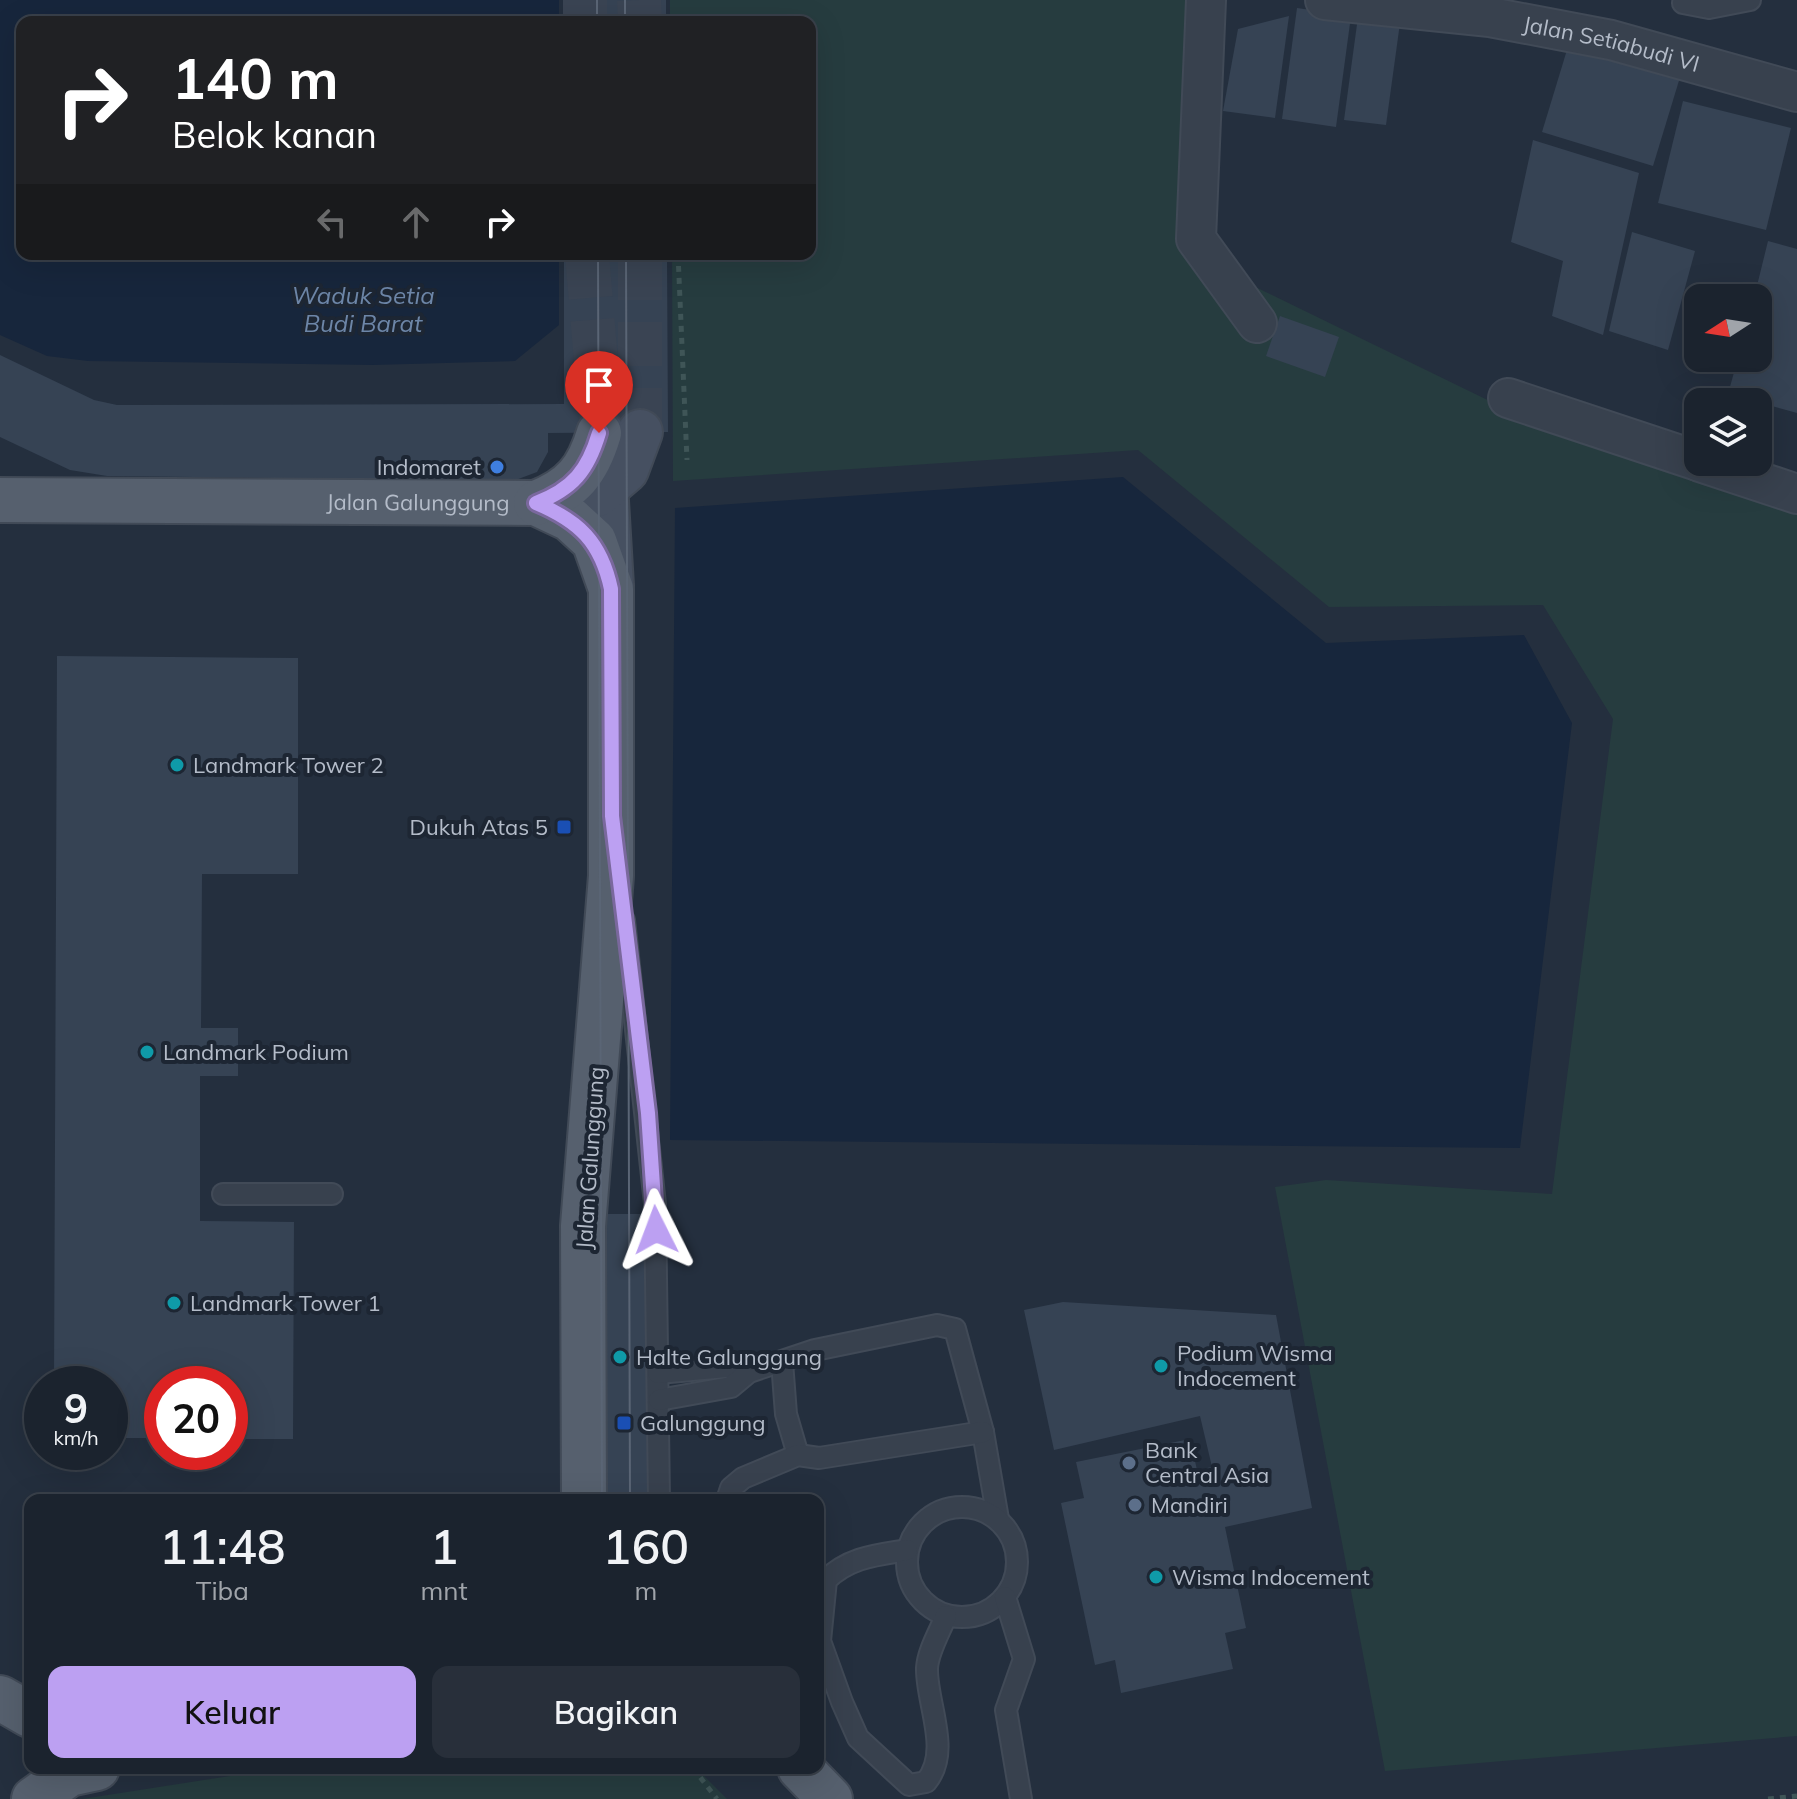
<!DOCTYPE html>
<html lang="id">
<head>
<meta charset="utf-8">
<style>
	:root { --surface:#1b232e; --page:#282f3a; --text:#f1f3f6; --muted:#a0a4aa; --line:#39404a; --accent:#bca0f2 }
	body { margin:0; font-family:Mulish,sans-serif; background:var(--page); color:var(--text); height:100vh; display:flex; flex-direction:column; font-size:30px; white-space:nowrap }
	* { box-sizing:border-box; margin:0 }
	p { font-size:26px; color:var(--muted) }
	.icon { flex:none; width:44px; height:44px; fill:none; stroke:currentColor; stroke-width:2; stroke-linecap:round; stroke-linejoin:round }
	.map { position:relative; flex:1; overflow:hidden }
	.side { position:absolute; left:24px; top:1494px; width:800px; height:280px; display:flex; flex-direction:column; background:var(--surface); border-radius:16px; box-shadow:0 8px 32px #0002,0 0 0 2px var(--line) }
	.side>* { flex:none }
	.banner { position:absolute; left:16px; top:16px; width:800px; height:244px; border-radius:16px; box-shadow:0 8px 32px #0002,0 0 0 2px var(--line); background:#202124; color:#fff; overflow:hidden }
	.needle { width:52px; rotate:258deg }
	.fabs { position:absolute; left:1684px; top:284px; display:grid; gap:16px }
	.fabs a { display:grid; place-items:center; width:88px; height:88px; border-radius:16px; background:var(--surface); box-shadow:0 8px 32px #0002,0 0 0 2px var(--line); font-size:40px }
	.speed { position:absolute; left:24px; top:1366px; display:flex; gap:16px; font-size:40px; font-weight:700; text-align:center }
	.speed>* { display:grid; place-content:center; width:104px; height:104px; border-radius:50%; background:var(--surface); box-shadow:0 8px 32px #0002,0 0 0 2px var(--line); line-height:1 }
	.speed small { font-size:20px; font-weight:400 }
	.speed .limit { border:12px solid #d22; background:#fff; color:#111 }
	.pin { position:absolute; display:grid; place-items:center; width:68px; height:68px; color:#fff; margin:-82px -34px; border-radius:50% 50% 50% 0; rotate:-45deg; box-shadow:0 0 8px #0007 }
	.pin .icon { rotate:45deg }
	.me { position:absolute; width:88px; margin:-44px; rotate:357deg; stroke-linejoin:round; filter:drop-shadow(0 0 6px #0008) }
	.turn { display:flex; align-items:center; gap:28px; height:168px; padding:0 24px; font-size:36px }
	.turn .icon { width:104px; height:104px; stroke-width:2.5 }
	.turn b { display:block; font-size:56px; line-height:68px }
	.lanes { display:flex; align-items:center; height:76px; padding:0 24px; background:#0003; justify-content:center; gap:40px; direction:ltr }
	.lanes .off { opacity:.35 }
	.eta { display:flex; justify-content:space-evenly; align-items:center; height:136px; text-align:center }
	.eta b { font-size:48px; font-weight:600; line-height:56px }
	.primary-button { display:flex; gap:16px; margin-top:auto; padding:16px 24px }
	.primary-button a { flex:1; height:92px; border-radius:16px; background:var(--accent); color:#111; font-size:32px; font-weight:600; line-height:92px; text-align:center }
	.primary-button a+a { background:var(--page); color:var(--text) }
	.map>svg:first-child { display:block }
</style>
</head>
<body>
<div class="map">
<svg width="1797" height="1799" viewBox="0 0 1797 1799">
	<rect width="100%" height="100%" fill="#242f3e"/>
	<!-- green -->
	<g fill="#263c3f">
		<path d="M670,0H1185L1202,261L1543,427L1797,508V1736L1385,1771L1275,1187L1326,1180L1552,1194L1613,719L1543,605L1329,607L1138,450L673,481L672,254H810V22H670Z"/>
		<path d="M281,1768H696L727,1799H82Z"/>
	</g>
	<!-- water -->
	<g fill="#17263c">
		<path d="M0,0H559V22H22V254H559V325L515,361L373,365L88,361L47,356L0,335Z"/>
		<path d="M1123,477L1326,643L1524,635L1572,723L1520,1148L670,1140L675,508Z"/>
	</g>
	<!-- building -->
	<g fill="#364354">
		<rect x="563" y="0" width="103" height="22"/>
		<path d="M1297,8L1351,16L1336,127L1282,119Z"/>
		<path d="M1289,16L1275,118L1223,111L1238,29Z"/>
		<path d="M1358,17L1400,23L1386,125L1344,120Z"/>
		<path d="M1570,40L1681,74L1653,166L1542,132Z"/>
		<path d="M1683,101L1791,128L1766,230L1658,203Z"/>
		<path d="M1533,140L1639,173L1603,335L1552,316L1563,261L1511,242Z"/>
		<path d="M1632,232L1695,251L1668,350L1609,331Z"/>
		<path d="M1768,241L1797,249V413L1728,394L1738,358H1758V298H1754Z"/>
		<path d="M564,254H667L668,432L548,433V452L537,472L513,481L107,476L70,470L0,437V355L94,400L117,405L564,404Z"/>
		<path d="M1280,316L1339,337L1325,377L1266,356Z"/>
		<path d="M57,656L298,658V874H202L201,1028H238V1076H200V1221L294,1222L293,1439H230V1384H162V1438H110V1384H54Z"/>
		<path d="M593,1214H646L648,1500H595Z"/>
		<path d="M1063,1302L1276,1315L1312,1508L1225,1527L1246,1628L1225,1633L1233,1669L1121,1693L1115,1660L1095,1665L1061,1503L1084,1498L1076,1462L1190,1439L1197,1470L1212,1467L1200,1416L1054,1450L1024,1310Z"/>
	</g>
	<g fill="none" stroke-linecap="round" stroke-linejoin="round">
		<!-- secondary-tunnel -->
		<g stroke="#3a4453" stroke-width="44" stroke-dasharray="44 22" stroke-linecap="butt">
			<path d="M585,0V22"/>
			<path d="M639,0L640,22"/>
			<path d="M587,254L602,433"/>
			<path d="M640,432V254"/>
		</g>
		<!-- lane casing -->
		<g stroke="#414a57" stroke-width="24">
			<g id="lane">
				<path d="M1683,3L1709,8L1750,0"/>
				<path d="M624,920L655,1204L659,1500"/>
				<path d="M223,1194H332"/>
				<path d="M782,1362L786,1414L798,1455"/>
				<path d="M658,1373L726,1367L749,1372"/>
				<path d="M659,1400L731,1387L749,1372L815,1350L937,1325L955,1329L983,1432L998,1519"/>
				<path d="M727,1500L731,1488L743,1478L798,1455L819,1458L983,1432"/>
				<circle cx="962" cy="1562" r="55"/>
				<path d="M907,1550C877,1555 849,1557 826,1580L820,1641L842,1702L858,1738L909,1785L926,1782C952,1751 926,1703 927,1668C928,1651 940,1631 946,1616"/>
				<path d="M1005,1597L1024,1659L1006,1710L1021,1799"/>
			</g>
		</g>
		<!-- street casing -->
		<g stroke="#414a57" stroke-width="42">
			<g id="street">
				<path d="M1206,0L1196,239L1257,323"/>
				<path id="s1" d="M1325,0L1490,17L1611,40L1797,92"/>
				<path d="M1508,398L1698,461"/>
				<path d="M1700,462L1797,494"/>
			</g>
		</g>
		<!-- secondary casing -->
		<g stroke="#414a57" stroke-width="48">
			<g id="secondary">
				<path d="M602,433L611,586"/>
				<path d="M598,494L626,470L640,432"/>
			</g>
		</g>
		<!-- primary casing -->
		<g stroke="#414a57" stroke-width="48">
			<g id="primary">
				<path id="s2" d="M0,500L536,503L570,519L594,541L611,589V876L583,1226L584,1500"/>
				<path d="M536,503C573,489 588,470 599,433"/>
				<path d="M0,1698L30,1715"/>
				<path d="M800,1768L830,1799"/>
				<path d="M34,1799L69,1774L97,1768"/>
			</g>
		</g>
		<!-- path -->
		<g stroke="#3f5557" stroke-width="5" stroke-dasharray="6 6" stroke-linecap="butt">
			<path d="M678,254L687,460"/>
			<path d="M693,1768L717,1799"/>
			<path d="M1768,1799L1797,1796"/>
		</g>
		<!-- lane -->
		<use href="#lane" stroke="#38414e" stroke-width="20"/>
		<!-- street -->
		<use href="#street" stroke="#38414e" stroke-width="38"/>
		<!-- secondary -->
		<use href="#secondary" stroke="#465061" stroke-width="44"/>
		<!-- primary -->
		<use href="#primary" stroke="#56606e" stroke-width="44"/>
		<!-- tram -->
		<g stroke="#5a6575" stroke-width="2">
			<path d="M597,0V22"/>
			<path d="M625,0V22"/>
			<path d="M598,254L602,1500"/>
			<path d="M626,254L630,1500"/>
			<path d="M608,660L618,731"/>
		</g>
	</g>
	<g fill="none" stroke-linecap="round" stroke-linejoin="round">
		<!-- route casing -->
		<g stroke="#7a689d" stroke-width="20">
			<path id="route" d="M599,433C588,470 573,489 536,503C579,521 601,542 611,589L612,816L648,1113L656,1230"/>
		</g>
		<!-- route -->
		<use href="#route" stroke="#bca0f2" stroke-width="14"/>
	</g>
	<!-- markers -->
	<circle fill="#3f7fe0" stroke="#1d2633" stroke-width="3" cx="497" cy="467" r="8"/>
	<g fill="#0f9aa8" stroke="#1d2633" stroke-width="3">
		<circle cx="177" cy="765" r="8"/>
		<circle cx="147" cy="1052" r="8"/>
		<circle cx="174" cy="1303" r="8"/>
		<circle cx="620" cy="1357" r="8"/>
		<circle cx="1161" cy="1366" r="8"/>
		<circle cx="1156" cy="1577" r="8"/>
	</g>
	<g fill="#1a4fb4" stroke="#1d2633" stroke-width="3">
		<rect x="556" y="819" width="16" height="16" rx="4"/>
		<rect x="616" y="1415" width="16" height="16" rx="4"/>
	</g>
	<g fill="#5c6f8a" stroke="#1d2633" stroke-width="3">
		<circle cx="1129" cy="1463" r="8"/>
		<circle cx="1135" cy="1505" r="8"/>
	</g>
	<g text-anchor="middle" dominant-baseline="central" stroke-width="8" stroke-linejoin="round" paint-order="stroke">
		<!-- street labels -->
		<g font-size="22" fill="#b4bcc9" stroke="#1d2633">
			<text stroke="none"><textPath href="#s1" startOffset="290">Jalan Setiabudi VI</textPath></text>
			<text stroke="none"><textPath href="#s2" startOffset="418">Jalan Galunggung</textPath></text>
			<text transform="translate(590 1158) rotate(-86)">Jalan Galunggung</text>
		</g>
		<!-- poi labels -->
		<g font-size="22" fill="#b4bcc9" stroke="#1d2633" text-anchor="start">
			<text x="481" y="467" text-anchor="end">Indomaret</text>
			<text x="193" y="765">Landmark Tower 2</text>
			<text x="548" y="827" text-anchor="end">Dukuh Atas 5</text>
			<text x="163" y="1052">Landmark Podium</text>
			<text x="190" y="1303">Landmark Tower 1</text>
			<text x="1177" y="1353">Podium Wisma<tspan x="1177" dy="25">Indocement</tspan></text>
			<text x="636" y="1357">Halte Galunggung</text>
			<text x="640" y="1423">Galunggung</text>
			<text x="1145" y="1450">Bank<tspan x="1145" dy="25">Central Asia</tspan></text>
			<text x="1151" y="1505">Mandiri</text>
			<text x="1172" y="1577">Wisma Indocement</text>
		</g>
		<!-- water labels -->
		<g font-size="24" font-style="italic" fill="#6d86a8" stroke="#1d2633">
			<text x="363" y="295">Waduk Setia<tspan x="363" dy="28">Budi Barat</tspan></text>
		</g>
	</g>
</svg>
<div class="fabs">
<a><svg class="needle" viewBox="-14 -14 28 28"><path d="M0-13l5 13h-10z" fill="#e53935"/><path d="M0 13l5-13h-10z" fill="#a0a4aa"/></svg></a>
<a><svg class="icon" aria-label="layers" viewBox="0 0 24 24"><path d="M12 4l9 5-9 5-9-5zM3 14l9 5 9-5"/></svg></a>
</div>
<div class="speed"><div>9<small>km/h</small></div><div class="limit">20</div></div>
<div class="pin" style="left:599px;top:433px;background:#d93025"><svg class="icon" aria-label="arrive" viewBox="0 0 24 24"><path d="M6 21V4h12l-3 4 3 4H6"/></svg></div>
<svg class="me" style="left:656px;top:1230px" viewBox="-20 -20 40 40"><path d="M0-17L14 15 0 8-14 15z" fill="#bca0f2" stroke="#fff" stroke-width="4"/></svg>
<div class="banner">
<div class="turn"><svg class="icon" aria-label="right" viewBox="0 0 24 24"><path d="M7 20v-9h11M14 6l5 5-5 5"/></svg><div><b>140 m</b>Belok kanan</div></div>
<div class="lanes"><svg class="icon off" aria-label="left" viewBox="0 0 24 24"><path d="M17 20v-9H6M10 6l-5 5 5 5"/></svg><svg class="icon off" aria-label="ahead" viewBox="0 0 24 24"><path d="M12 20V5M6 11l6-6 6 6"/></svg><svg class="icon" aria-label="right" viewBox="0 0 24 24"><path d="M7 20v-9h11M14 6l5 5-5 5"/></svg></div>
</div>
<section class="side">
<div class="eta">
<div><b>11:48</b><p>Tiba</p></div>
<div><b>1</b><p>mnt</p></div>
<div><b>160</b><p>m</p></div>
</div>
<div class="primary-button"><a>Keluar</a><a>Bagikan</a></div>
</section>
</div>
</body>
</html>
